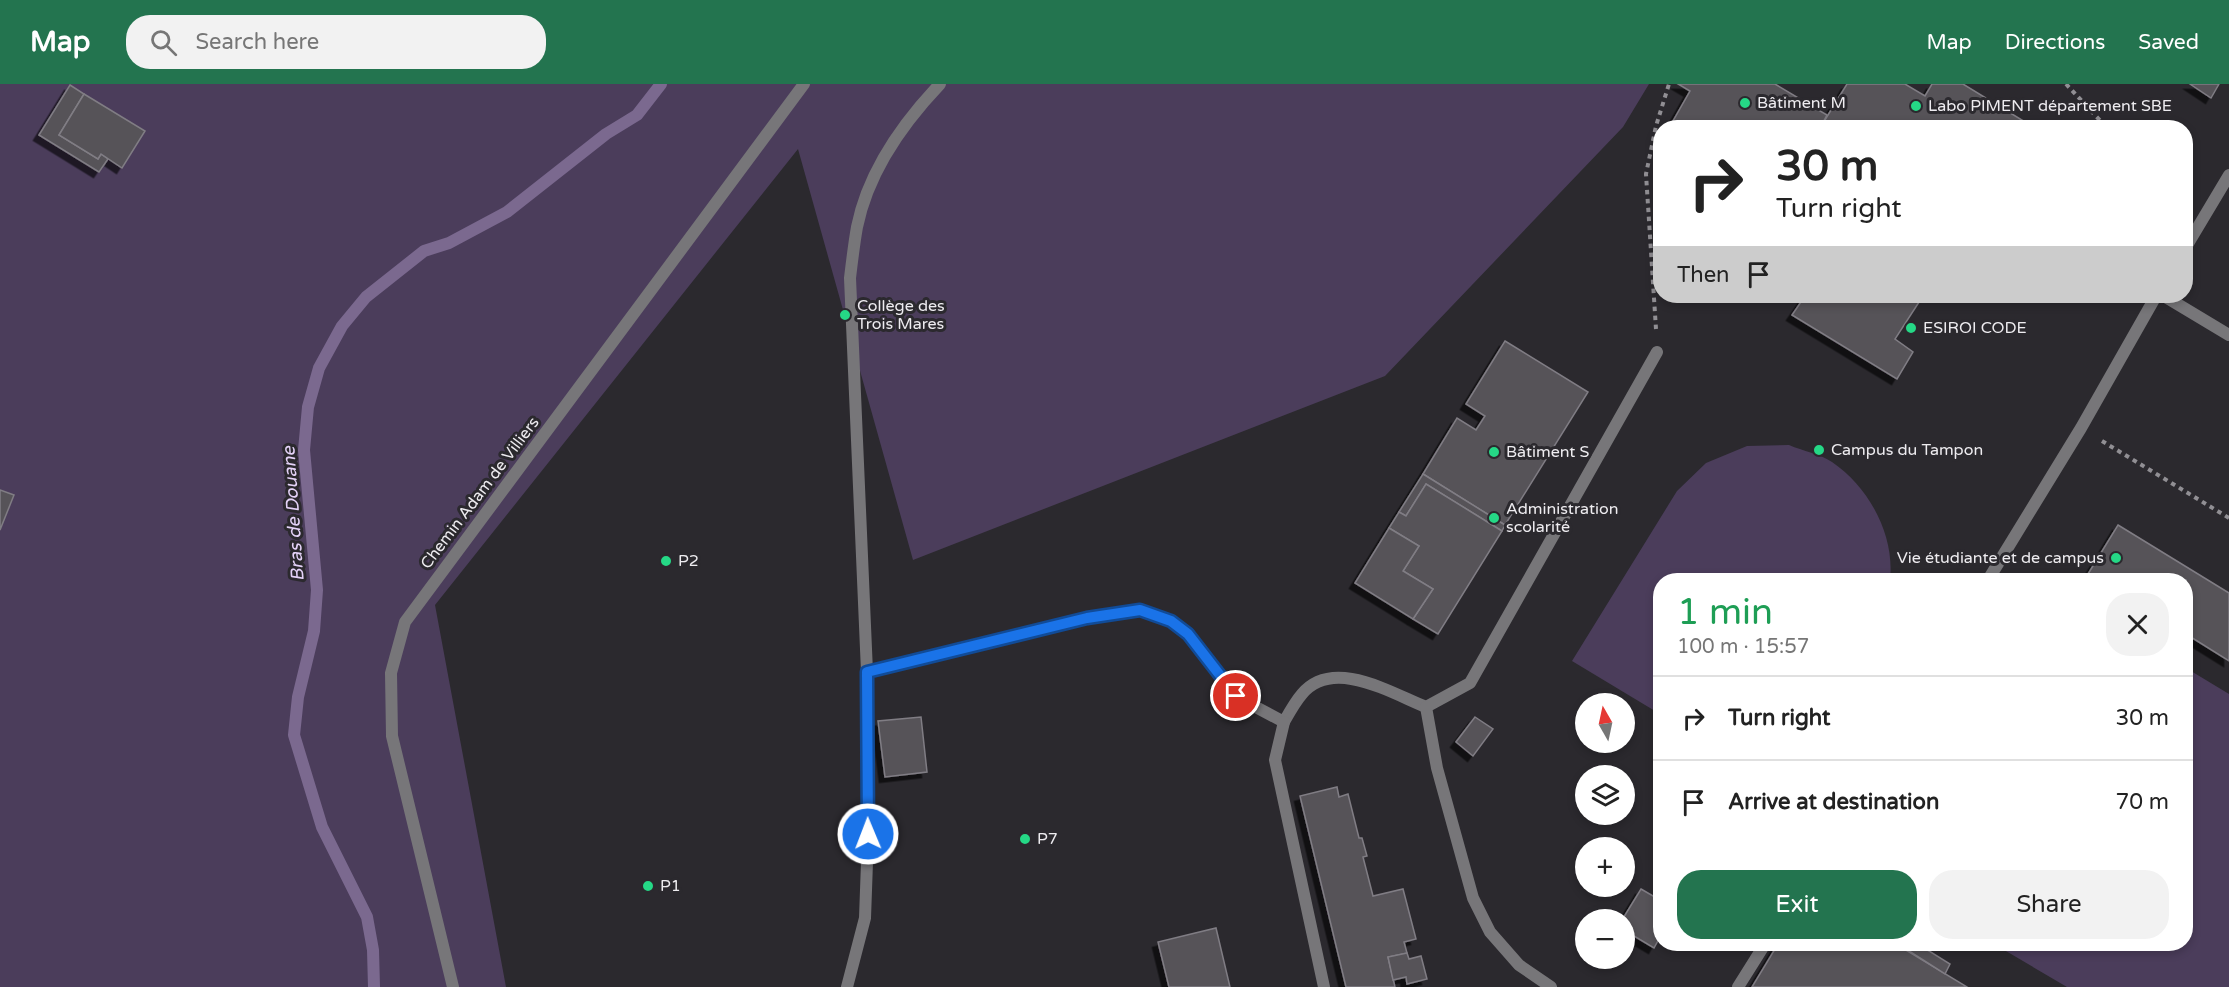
<!DOCTYPE html>
<html lang="en">
<head>
<meta charset="utf-8">
<style>
	:root { --surface:#fff; --page:#f2f2f2; --text:#222; --muted:#767676; --line:#e0e0e0; --accent:#23744f }
	body { margin:0; font-family:"Varela Round",sans-serif; background:var(--page); color:var(--text); height:100vh; display:flex; flex-direction:column; font-size:22px; white-space:nowrap }
	* { box-sizing:border-box; margin:0 }
	p { font-size:20px; color:var(--muted) }
	.icon { flex:none; width:33px; height:33px; fill:none; stroke:currentColor; stroke-width:2; stroke-linecap:round; stroke-linejoin:round }
	.map { position:relative; flex:1; overflow:hidden }
	.details { position:absolute; left:1653px; top:489px; width:540px; height:378px; display:flex; flex-direction:column; background:var(--surface); border-radius:24px; box-shadow:0 3px 9px #0003 }
	.details>* { flex:none }
	.guide { position:absolute; left:1653px; top:36px; width:540px; height:183px; border-radius:24px; box-shadow:0 3px 9px #0003; background:#fff; color:var(--text); overflow:hidden }
	.needle { width:39px; rotate:351deg }
	.controls { position:absolute; left:1575px; top:609px; display:grid; gap:12px }
	.controls a { display:grid; place-items:center; width:60px; height:60px; border-radius:50%; background:var(--surface); box-shadow:0 3px 9px #0003; font-size:30px }
	.pin { position:absolute; display:grid; place-items:center; width:51px; height:51px; color:#fff; margin:-26px; border:3px solid #fff; border-radius:50%; box-shadow:0 2px 6px #0007 }
	.me { position:absolute; width:66px; margin:-33px; rotate:359deg; stroke-linejoin:round; filter:drop-shadow(0 0 4px #0008) }
	.turn { display:flex; align-items:center; gap:21px; height:126px; padding:0 24px; font-size:27px }
	.turn .icon { width:78px; height:78px; stroke-width:2.5 }
	.turn b { display:block; font-size:42px; line-height:51px }
	.then { display:flex; align-items:center; height:57px; padding:0 24px; background:#0003; gap:12px; font-size:22px }
	.round { display:grid; place-items:center; flex:none; width:63px; height:63px; border-radius:24px; background:var(--page) }
	.head { display:flex; align-items:center; justify-content:space-between; height:102px; padding:0 24px }
	h1 { font-size:36px; font-weight:600; line-height:45px; color:#1e9e55 }
	.cta { display:flex; gap:12px; margin-top:auto; padding:12px 24px }
	.cta a { flex:1; height:69px; border-radius:24px; background:var(--accent); color:#fff; font-size:24px; font-weight:600; line-height:69px; text-align:center }
	.cta a+a { background:var(--page); color:var(--text) }
	ul { padding:0; list-style:none }
	li { display:flex; align-items:center; gap:18px; height:84px; padding:0 24px; border-top:2px solid var(--line) }
	li div { flex:1 }
	li b { display:block; font-size:22px }
	li em { font-style:normal }
	header { display:flex; align-items:center; gap:36px; box-sizing:border-box; height:84px; padding:0 30px; background:var(--accent); color:#fff }
	header strong { font-size:28px }
	nav { display:flex; gap:33px; margin-inline-start:auto; font-size:21px }
	.search { width:420px; height:54px; background:var(--page); display:flex; align-items:center; gap:15px; box-sizing:border-box; padding:0 21px; border-radius:24px; color:var(--muted); font-size:22px }
	.map>svg:first-child { display:block }
</style>
</head>
<body>
<header>
<strong>Map</strong>
<div class="search"><svg class="icon" aria-label="search" viewBox="0 0 24 24"><circle cx="10" cy="10" r="6"/><path d="M15 15l6 6"/></svg>Search here</div>
<nav><a>Map</a><a>Directions</a><a>Saved</a></nav>
</header>
<div class="map">
<svg width="2229" height="903" viewBox="0 0 2229 903">
	<defs>
		<filter id="shadow"><feDropShadow dx="-5.5" dy="5.5" stdDeviation="0" flood-color="#0009"/></filter>
	</defs>
	<rect width="100%" height="100%" fill="#2b292e"/>
	<!-- green -->
	<g fill="#4b3d5b">
		<path d="M0,0H1649L1623,43L1385,292L913,476L798,65L435,521L506,903H0Z"/>
		<path d="M1789,361C1803,367 1820,370 1832,378C1869,403 1895,451 1890,496H1660V630L1572,577L1677,407L1706,379L1747,362Z"/>
		<path d="M2186,584L2229,610V903H2067L1994,860H2186Z"/>
	</g>
	<g fill="none" stroke-linecap="round" stroke-linejoin="round">
		<!-- stream -->
		<path stroke="#7b698f" stroke-width="12" d="M374,903L373,866L367,833L322,743L294,651L298,613L314,547L317,506L304,366L308,323L319,284L342,242L366,213L424,167L449,159L507,128L606,50L637,31L661,0"/>
	</g>
	<!-- building -->
	<g fill="#565359" stroke="#807d84" stroke-width="1.5" filter="url(#shadow)">
		<path d="M1678,0H1775L1827,31L1820,44H1669L1690,7Z"/>
		<path d="M1847,0H1905L1925,12L1932,0H1963L2035,44H1820Z"/>
		<path d="M2190,0H2219L2211,14Z"/>
		<path d="M70,1L84,10L59,51L98,75L101,70L108,75L99,88L39,51Z"/>
		<path d="M84,10L145,47L122,84L101,70L98,75L59,51Z"/>
		<path d="M1805,212H1923L1895,255L1913,268L1897,295L1792,231Z"/>
		<path d="M1505,257L1588,308L1505,441L1423,390L1457,334L1476,346L1485,332L1466,320Z"/>
		<path d="M1423,390L1505,441L1502,447L1426,400L1406,432L1399,428Z"/>
		<path d="M1426,400L1502,447L1438,550L1413,535L1433,505L1403,487L1419,462L1389,444L1399,428L1406,432Z"/>
		<path d="M0,406L14,411L0,446Z"/>
		<path d="M2118,441L2229,509V577L2186,550V496H2098L2088,490Z"/>
		<path d="M1389,444L1419,462L1403,487L1433,505L1413,535L1355,499Z"/>
		<path d="M921,633L927,688L885,693L878,637Z"/>
		<path d="M1475,633L1493,645L1473,672L1456,658Z"/>
		<path d="M1337,703L1339,713L1348,710L1359,754H1362L1367,772L1363,773L1373,812L1403,805L1416,855L1404,858L1407,869L1388,873L1395,903H1346L1300,712Z"/>
		<path d="M1641,805L1660,816V853L1654,864L1624,846V836H1622Z"/>
		<path d="M1216,844L1230,903H1169L1158,858Z"/>
		<path d="M1778,860H1896L1967,903H1752Z"/>
		<path d="M1898,860H1918L1950,880L1945,890Z"/>
		<path d="M1407,869L1409,875L1421,872L1427,895L1407,900L1406,893L1393,896L1388,873Z"/>
	</g>
	<g fill="none" stroke-linecap="round" stroke-linejoin="round">
		<!-- path -->
		<g stroke="#918f94" stroke-width="4" stroke-dasharray="4.5 4.5" stroke-linecap="butt">
			<path d="M2066,0L2107,44"/>
			<path d="M1656,245L1646,90L1656,42L1669,0"/>
			<path d="M2102,357L2229,434"/>
		</g>
		<!-- lane -->
		<g stroke="#777679" stroke-width="12">
			<path d="M940,0C902,40 868,88 857,143C854,160 852,177 850,194L867,588L1087,534L1140,526L1171,537L1188,550L1235,612L1284,638C1289,629 1295,618 1302,610C1333,573 1391,609 1426,623"/>
			<path d="M2186,163L2229,91"/>
			<path d="M2164,212L2229,251"/>
			<path d="M1988,496L2081,344L2156,212"/>
			<path d="M1284,638L1275,676L1324,903"/>
			<path d="M453,903L392,652L391,589L405,538L804,0"/>
			<path d="M1551,903L1519,881L1490,848L1473,814L1437,684L1426,623L1470,599L1657,268"/>
			<path d="M1738,903L1765,860"/>
		</g>
		<!-- street -->
		<path stroke="#777679" stroke-width="12" d="M847,903L865,834L868,750L867,588"/>
	</g>
	<g fill="none" stroke-linecap="round" stroke-linejoin="round">
		<!-- route casing -->
		<g stroke="#114b97" stroke-width="15">
			<path id="route" d="M868,750L867,588L1087,534L1140,526L1171,537L1188,550L1236,612"/>
		</g>
		<!-- route -->
		<use href="#route" stroke="#1a73e8" stroke-width="10"/>
	</g>
	<!-- markers -->
	<g fill="#25d886" stroke="#2b292e" stroke-width="2">
		<circle cx="1745" cy="19" r="6"/>
		<circle cx="1916" cy="22" r="6"/>
		<circle cx="845" cy="231" r="6"/>
		<circle cx="1911" cy="244" r="6"/>
		<circle cx="1819" cy="366" r="6"/>
		<circle cx="1494" cy="368" r="6"/>
		<circle cx="1494" cy="434" r="6"/>
		<circle cx="2116" cy="474" r="6"/>
		<circle cx="666" cy="477" r="6"/>
		<circle cx="1025" cy="755" r="6"/>
		<circle cx="648" cy="802" r="6"/>
	</g>
	<g text-anchor="middle" dominant-baseline="central" stroke-width="6" stroke-linejoin="round" paint-order="stroke">
		<!-- poi labels -->
		<g font-size="16" fill="#eeecf0" stroke="#2b292e" text-anchor="start">
			<text x="1757" y="19">Bâtiment M</text>
			<text x="1928" y="22">Labo PIMENT département SBE</text>
			<text x="857" y="222">Collège des<tspan x="857" dy="18">Trois Mares</tspan></text>
			<text x="1923" y="244">ESIROI CODE</text>
			<text x="1831" y="366">Campus du Tampon</text>
			<text x="1506" y="368">Bâtiment S</text>
			<text x="1506" y="425">Administration<tspan x="1506" dy="18">scolarité</tspan></text>
			<text x="2104" y="474" text-anchor="end">Vie étudiante et de campus</text>
			<text x="678" y="477">P2</text>
			<text x="1037" y="755">P7</text>
			<text x="660" y="802">P1</text>
		</g>
		<!-- street labels -->
		<g font-size="16" fill="#eeecf0" stroke="#2b292e">
			<text transform="translate(480 409) rotate(-53)">Chemin Adam de Villiers</text>
		</g>
		<!-- water labels -->
		<g font-size="18" font-style="italic" fill="#e4d2f8" stroke="#2b292e">
			<text transform="translate(293 430) rotate(-94)">Bras de Douane</text>
		</g>
	</g>
</svg>
<div class="controls">
<a><svg class="needle" viewBox="-14 -14 28 28"><path d="M0-13l5 13h-10z" fill="#e53935"/><path d="M0 13l5-13h-10z" fill="#767676"/></svg></a>
<a><svg class="icon" aria-label="layers" viewBox="0 0 24 24"><path d="M12 4l9 5-9 5-9-5zM3 14l9 5 9-5"/></svg></a>
<a>+</a>
<a>−</a>
</div>
<div class="pin" style="left:1236px;top:612px;background:#d93025"><svg class="icon" aria-label="arrive" viewBox="0 0 24 24"><path d="M6 21V4h12l-3 4 3 4H6"/></svg></div>
<svg class="me" style="left:868px;top:750px" viewBox="-20 -20 40 40"><circle r="17" fill="#1a73e8" stroke="#fff" stroke-width="3"/><path d="M0-11L8 9 0 5-8 9z" fill="#fff"/></svg>
<div class="guide">
<div class="turn"><svg class="icon" aria-label="right" viewBox="0 0 24 24"><path d="M7 20v-9h11M14 6l5 5-5 5"/></svg><div><b>30 m</b>Turn right</div></div>
<div class="then">Then<svg class="icon" aria-label="arrive" viewBox="0 0 24 24"><path d="M6 21V4h12l-3 4 3 4H6"/></svg></div>
</div>
<section class="details">
<div class="head"><div><h1>1 min</h1><p>100 m · 15:57</p></div><a class="round"><svg class="icon" aria-label="close" viewBox="0 0 24 24"><path d="M6 6l12 12M18 6L6 18"/></svg></a></div>
<ul>
<li><svg class="icon" aria-label="right" viewBox="0 0 24 24"><path d="M7 20v-9h11M14 6l5 5-5 5"/></svg><div><b>Turn right</b></div><em>30 m</em></li>
<li><svg class="icon" aria-label="arrive" viewBox="0 0 24 24"><path d="M6 21V4h12l-3 4 3 4H6"/></svg><div><b>Arrive at destination</b></div><em>70 m</em></li>
</ul>
<div class="cta"><a>Exit</a><a>Share</a></div>
</section>
</div>
</body>
</html>
